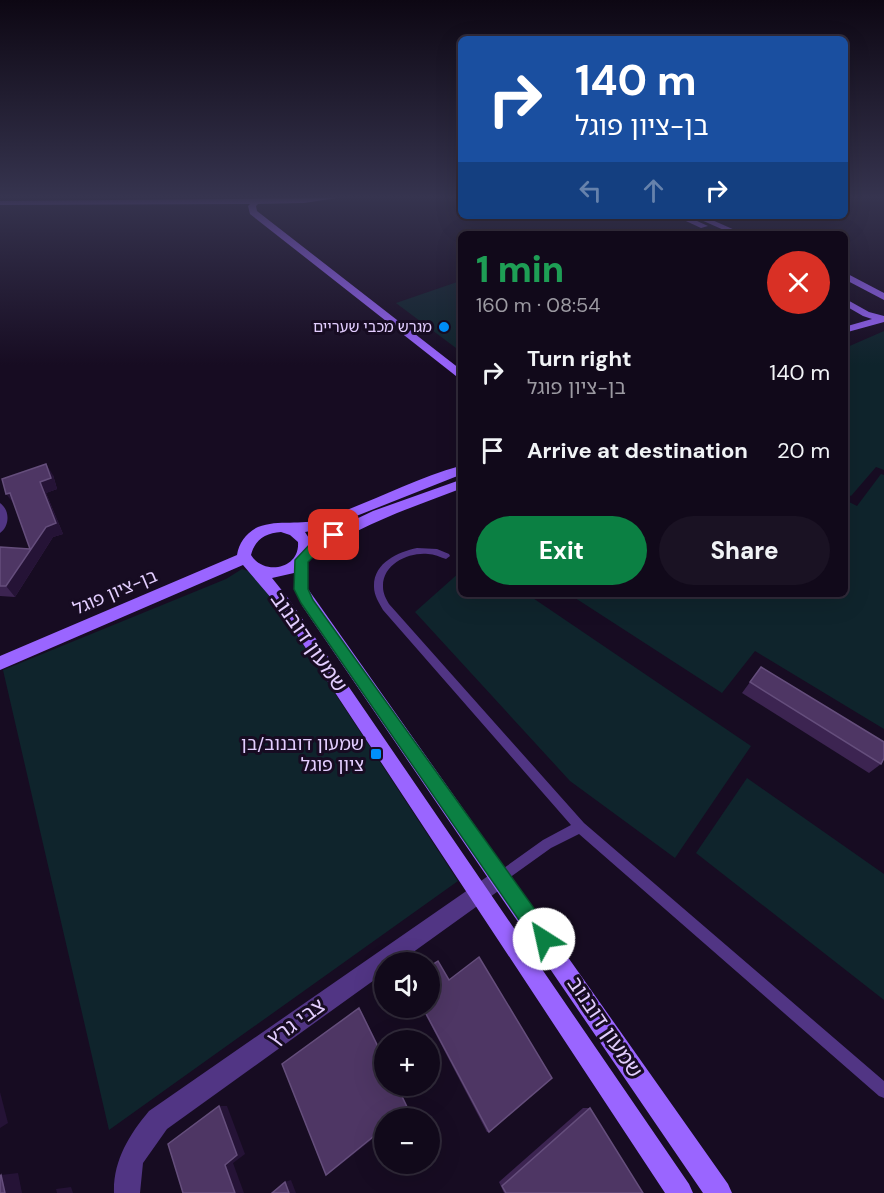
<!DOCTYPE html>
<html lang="en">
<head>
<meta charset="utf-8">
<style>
	:root { --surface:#11091a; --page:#1a1223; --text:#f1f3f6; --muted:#9c9aa2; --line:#302a39; --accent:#0b8043 }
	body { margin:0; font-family:"DM Sans","Noto Sans Hebrew",sans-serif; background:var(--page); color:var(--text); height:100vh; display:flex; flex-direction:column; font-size:22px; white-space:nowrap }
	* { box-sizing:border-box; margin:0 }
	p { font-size:20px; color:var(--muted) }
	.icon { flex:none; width:33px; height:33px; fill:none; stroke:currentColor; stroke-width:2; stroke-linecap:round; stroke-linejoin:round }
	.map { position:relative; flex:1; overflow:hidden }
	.side { position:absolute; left:458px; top:231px; width:390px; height:366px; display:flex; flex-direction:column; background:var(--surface); border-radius:9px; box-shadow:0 6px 24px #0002,0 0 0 2px var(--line) }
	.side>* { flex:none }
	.top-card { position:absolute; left:458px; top:36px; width:390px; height:183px; border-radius:9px; box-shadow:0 6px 24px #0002,0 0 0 2px var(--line); background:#1a4fa0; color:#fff; overflow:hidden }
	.tools { position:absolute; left:374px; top:952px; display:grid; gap:12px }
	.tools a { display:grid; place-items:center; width:66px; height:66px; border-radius:50%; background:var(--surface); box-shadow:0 6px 24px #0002,0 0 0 2px var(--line); font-size:30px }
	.pin { position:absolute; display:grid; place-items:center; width:51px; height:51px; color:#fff; margin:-26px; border-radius:12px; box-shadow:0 3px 9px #0006 }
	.me { position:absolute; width:66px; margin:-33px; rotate:325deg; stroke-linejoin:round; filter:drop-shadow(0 0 4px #0008) }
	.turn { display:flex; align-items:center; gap:21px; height:126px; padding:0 18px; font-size:27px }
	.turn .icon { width:78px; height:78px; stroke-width:2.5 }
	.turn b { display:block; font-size:42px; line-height:51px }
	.lanes { display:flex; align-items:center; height:57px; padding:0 18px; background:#0003; justify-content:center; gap:30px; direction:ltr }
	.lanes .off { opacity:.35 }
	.round { display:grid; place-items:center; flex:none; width:63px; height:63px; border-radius:32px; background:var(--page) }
	.head { display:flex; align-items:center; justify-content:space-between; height:102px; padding:0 18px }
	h1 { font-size:36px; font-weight:800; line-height:45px; color:#1e9e55 }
	.cta { display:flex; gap:12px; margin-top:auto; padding:12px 18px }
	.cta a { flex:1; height:69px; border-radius:36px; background:var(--accent); color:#fff; font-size:24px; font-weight:800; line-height:69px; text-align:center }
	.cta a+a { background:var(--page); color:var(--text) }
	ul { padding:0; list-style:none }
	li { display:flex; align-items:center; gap:18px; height:78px; padding:0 18px }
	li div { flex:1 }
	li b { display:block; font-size:22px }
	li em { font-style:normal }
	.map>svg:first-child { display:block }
</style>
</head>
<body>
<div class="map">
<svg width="884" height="1193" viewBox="0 0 884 1193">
	<rect width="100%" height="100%" fill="#170c22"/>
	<!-- green -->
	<g fill="#0f242c">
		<path d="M460,281V351L396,303Z"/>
		<path d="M884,331V470L876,467L851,496L844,493L845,348Z"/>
		<path d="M881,474L884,475V729L755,651L722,693L569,594H844L845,500L857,506Z"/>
		<path d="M242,569L260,575L275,602L458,881L109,1130L3,670L226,579Z"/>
		<path d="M460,572V594H527L751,746L675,858L570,781L415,612Z"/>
		<path d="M747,778L884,874V1000L696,853Z"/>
	</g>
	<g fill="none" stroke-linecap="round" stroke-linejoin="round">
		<!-- lane -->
		<g fill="#513584" fill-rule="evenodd">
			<path d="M0,503C10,510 10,526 0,533Z"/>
			<path d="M417,548L437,549L449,554L450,556L446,559C440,557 434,554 428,554C409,552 382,564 383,587C383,593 386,599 389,604L584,823L884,1081V1098L879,1096L579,834L551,848L505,881L501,883L497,881L495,877L497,873L543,840L571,825L383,610C379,603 374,595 374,587C373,563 398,552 417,548Z"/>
		</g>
		<!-- street -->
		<path fill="#513584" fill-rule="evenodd" d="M501,867L508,870L511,877L508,884L398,963H384V973L167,1129L143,1163L140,1193H114C113,1161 129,1135 149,1111Z"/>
		<!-- secondary -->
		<g fill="#9a65ff" fill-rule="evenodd">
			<path d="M337,198L304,203L258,204L256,206L257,211L460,369V377L456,376L250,214L248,206L250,204L0,205V201Z"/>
			<path d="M675,216H686L708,226L701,228Z"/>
			<path d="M692,216H703L744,234H733Z"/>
			<path d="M844,272L884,293V300L844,279Z"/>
			<path d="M844,298L869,312L884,316V322L844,333V327L872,319L863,316L844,305Z"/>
			<path d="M460,466V475L326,528L305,532L312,543L333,530L373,511L460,480V489C407,509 354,527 308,561V589L728,1184L732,1193H703L303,607L294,589V573L272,578L288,598L689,1184L693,1193H665L278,606L243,565L0,670V656L237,555C239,543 246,533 258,527C279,519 301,526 322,519C368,504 413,479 460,466ZM281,532L290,535L298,542C300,569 264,576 251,555C255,539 266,533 281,532Z"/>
		</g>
	</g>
	<!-- wall -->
	<g fill="#3c2451">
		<path d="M53,475L57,489L46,493L63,534L53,537L15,597L0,596V547L30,549L14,504Z"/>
		<path d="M761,667L881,764L869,773L742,693Z"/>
		<path d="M422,1008H429L489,1132H487Z"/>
		<path d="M583,1108H590L643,1193H504L499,1182Z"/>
	</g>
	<!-- shaded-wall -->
	<g fill="#251336">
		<path d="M46,464L53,475L57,489L46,493L63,534L53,537L15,597L6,586L46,527L40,482Z"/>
		<path d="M10,493L14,504L6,494Z"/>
		<path d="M359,1008L362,1012L384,1057V1059Z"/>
		<path d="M397,1086H398L409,1109L397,1119H395Z"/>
		<path d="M0,1092L8,1123L0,1128Z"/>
		<path d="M219,1106H227L245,1154L233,1163L244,1193H235L225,1165Z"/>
		<path d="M384,1128V1130L330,1173L326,1175Z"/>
		<path d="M18,1173L22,1193H5L1,1175Z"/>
		<path d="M291,1180L296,1193H289L285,1182Z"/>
		<path d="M71,1187L73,1193H57L56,1189Z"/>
	</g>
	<!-- building -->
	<g fill="#4e3664" stroke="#654e7c" stroke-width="1.5">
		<path d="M46,464L51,478L40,482L56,523L46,527L6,586H0V547L30,549L10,493L6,494L2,479Z"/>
		<path d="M761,667L884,742V758L881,764L750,682Z"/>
		<path d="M479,957L552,1078L489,1132L423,1008H429V967L438,961L449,980Z"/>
		<path d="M359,1008L384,1059V1086H397L408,1109L395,1119H384V1128L326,1175L282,1064Z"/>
		<path d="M219,1106L237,1155L225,1165L235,1193H183L168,1144Z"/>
		<path d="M590,1108L643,1193H506L502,1186Z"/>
		<path d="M1,1175L5,1193H0V1176Z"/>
		<path d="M285,1182L289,1193H272Z"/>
	</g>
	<!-- sky -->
	<linearGradient id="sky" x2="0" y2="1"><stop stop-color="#0d0713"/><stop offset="0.54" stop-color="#36344f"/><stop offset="1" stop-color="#36344f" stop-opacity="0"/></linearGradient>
	<rect width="884" height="365" fill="url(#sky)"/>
	<!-- route -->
	<path fill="#0b8043" stroke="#07532c" stroke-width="1.5" d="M334,530L338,532L340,535L338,538L319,551L308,562V589L313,600L551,932L554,939L551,946L544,949L537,946L301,603L294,589L295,560L310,544Z"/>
	<!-- markers -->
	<g fill="#008ff9" stroke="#170c22" stroke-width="2">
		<circle cx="444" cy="327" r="6"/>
		<rect x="370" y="748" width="12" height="12" rx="3"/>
	</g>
	<g text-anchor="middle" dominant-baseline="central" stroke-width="6" stroke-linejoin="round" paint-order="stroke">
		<!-- far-poi labels -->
		<g font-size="15" fill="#e3ceff" stroke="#170c22" text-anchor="end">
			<text x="432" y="327">מגרש מכבי שעריים</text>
		</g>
		<!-- street labels -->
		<g font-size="18" fill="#e3ceff" stroke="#170c22">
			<text transform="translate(115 592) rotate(-23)">בן-ציון פוגל</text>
		</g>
		<!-- poi labels -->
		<g font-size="18" fill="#e3ceff" stroke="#170c22" text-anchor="end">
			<text x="364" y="744">שמעון דובנוב/בן<tspan x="364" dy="21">ציון פוגל</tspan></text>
		</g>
		<!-- near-street labels -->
		<g font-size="21" fill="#e3ceff" stroke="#170c22">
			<text transform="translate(309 642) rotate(55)">שמעון דובנוב</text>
			<text transform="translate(296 1022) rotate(-36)">צבי גרץ</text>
			<text transform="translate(605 1027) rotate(56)">שמעון דובנוב</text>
		</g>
	</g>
</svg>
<div class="tools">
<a><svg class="icon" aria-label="sound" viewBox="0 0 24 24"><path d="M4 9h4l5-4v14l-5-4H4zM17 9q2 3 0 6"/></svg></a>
<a>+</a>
<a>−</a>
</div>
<div class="pin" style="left:334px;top:535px;background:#d93025"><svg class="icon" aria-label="arrive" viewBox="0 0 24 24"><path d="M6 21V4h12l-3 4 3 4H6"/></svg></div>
<svg class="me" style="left:544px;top:939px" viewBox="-20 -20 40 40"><circle r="19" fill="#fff"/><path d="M0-13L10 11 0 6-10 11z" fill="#0b8043"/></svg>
<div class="top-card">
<div class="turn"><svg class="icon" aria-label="right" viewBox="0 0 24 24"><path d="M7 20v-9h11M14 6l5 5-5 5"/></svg><div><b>140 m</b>בן-ציון פוגל</div></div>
<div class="lanes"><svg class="icon off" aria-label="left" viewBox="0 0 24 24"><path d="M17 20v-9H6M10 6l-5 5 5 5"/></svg><svg class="icon off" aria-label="ahead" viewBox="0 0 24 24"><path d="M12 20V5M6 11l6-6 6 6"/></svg><svg class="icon" aria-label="right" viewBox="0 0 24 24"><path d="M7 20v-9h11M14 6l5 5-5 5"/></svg></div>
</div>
<section class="side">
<div class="head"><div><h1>1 min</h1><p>160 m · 08:54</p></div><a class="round" style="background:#d93025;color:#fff"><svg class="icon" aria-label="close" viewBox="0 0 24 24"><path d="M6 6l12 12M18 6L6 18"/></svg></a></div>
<ul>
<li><svg class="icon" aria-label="right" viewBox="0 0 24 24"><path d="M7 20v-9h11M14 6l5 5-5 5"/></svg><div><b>Turn right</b><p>בן-ציון פוגל</p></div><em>140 m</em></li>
<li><svg class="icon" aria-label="arrive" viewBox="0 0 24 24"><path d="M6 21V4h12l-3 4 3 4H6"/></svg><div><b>Arrive at destination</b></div><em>20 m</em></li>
</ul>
<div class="cta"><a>Exit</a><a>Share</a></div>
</section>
</div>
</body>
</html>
